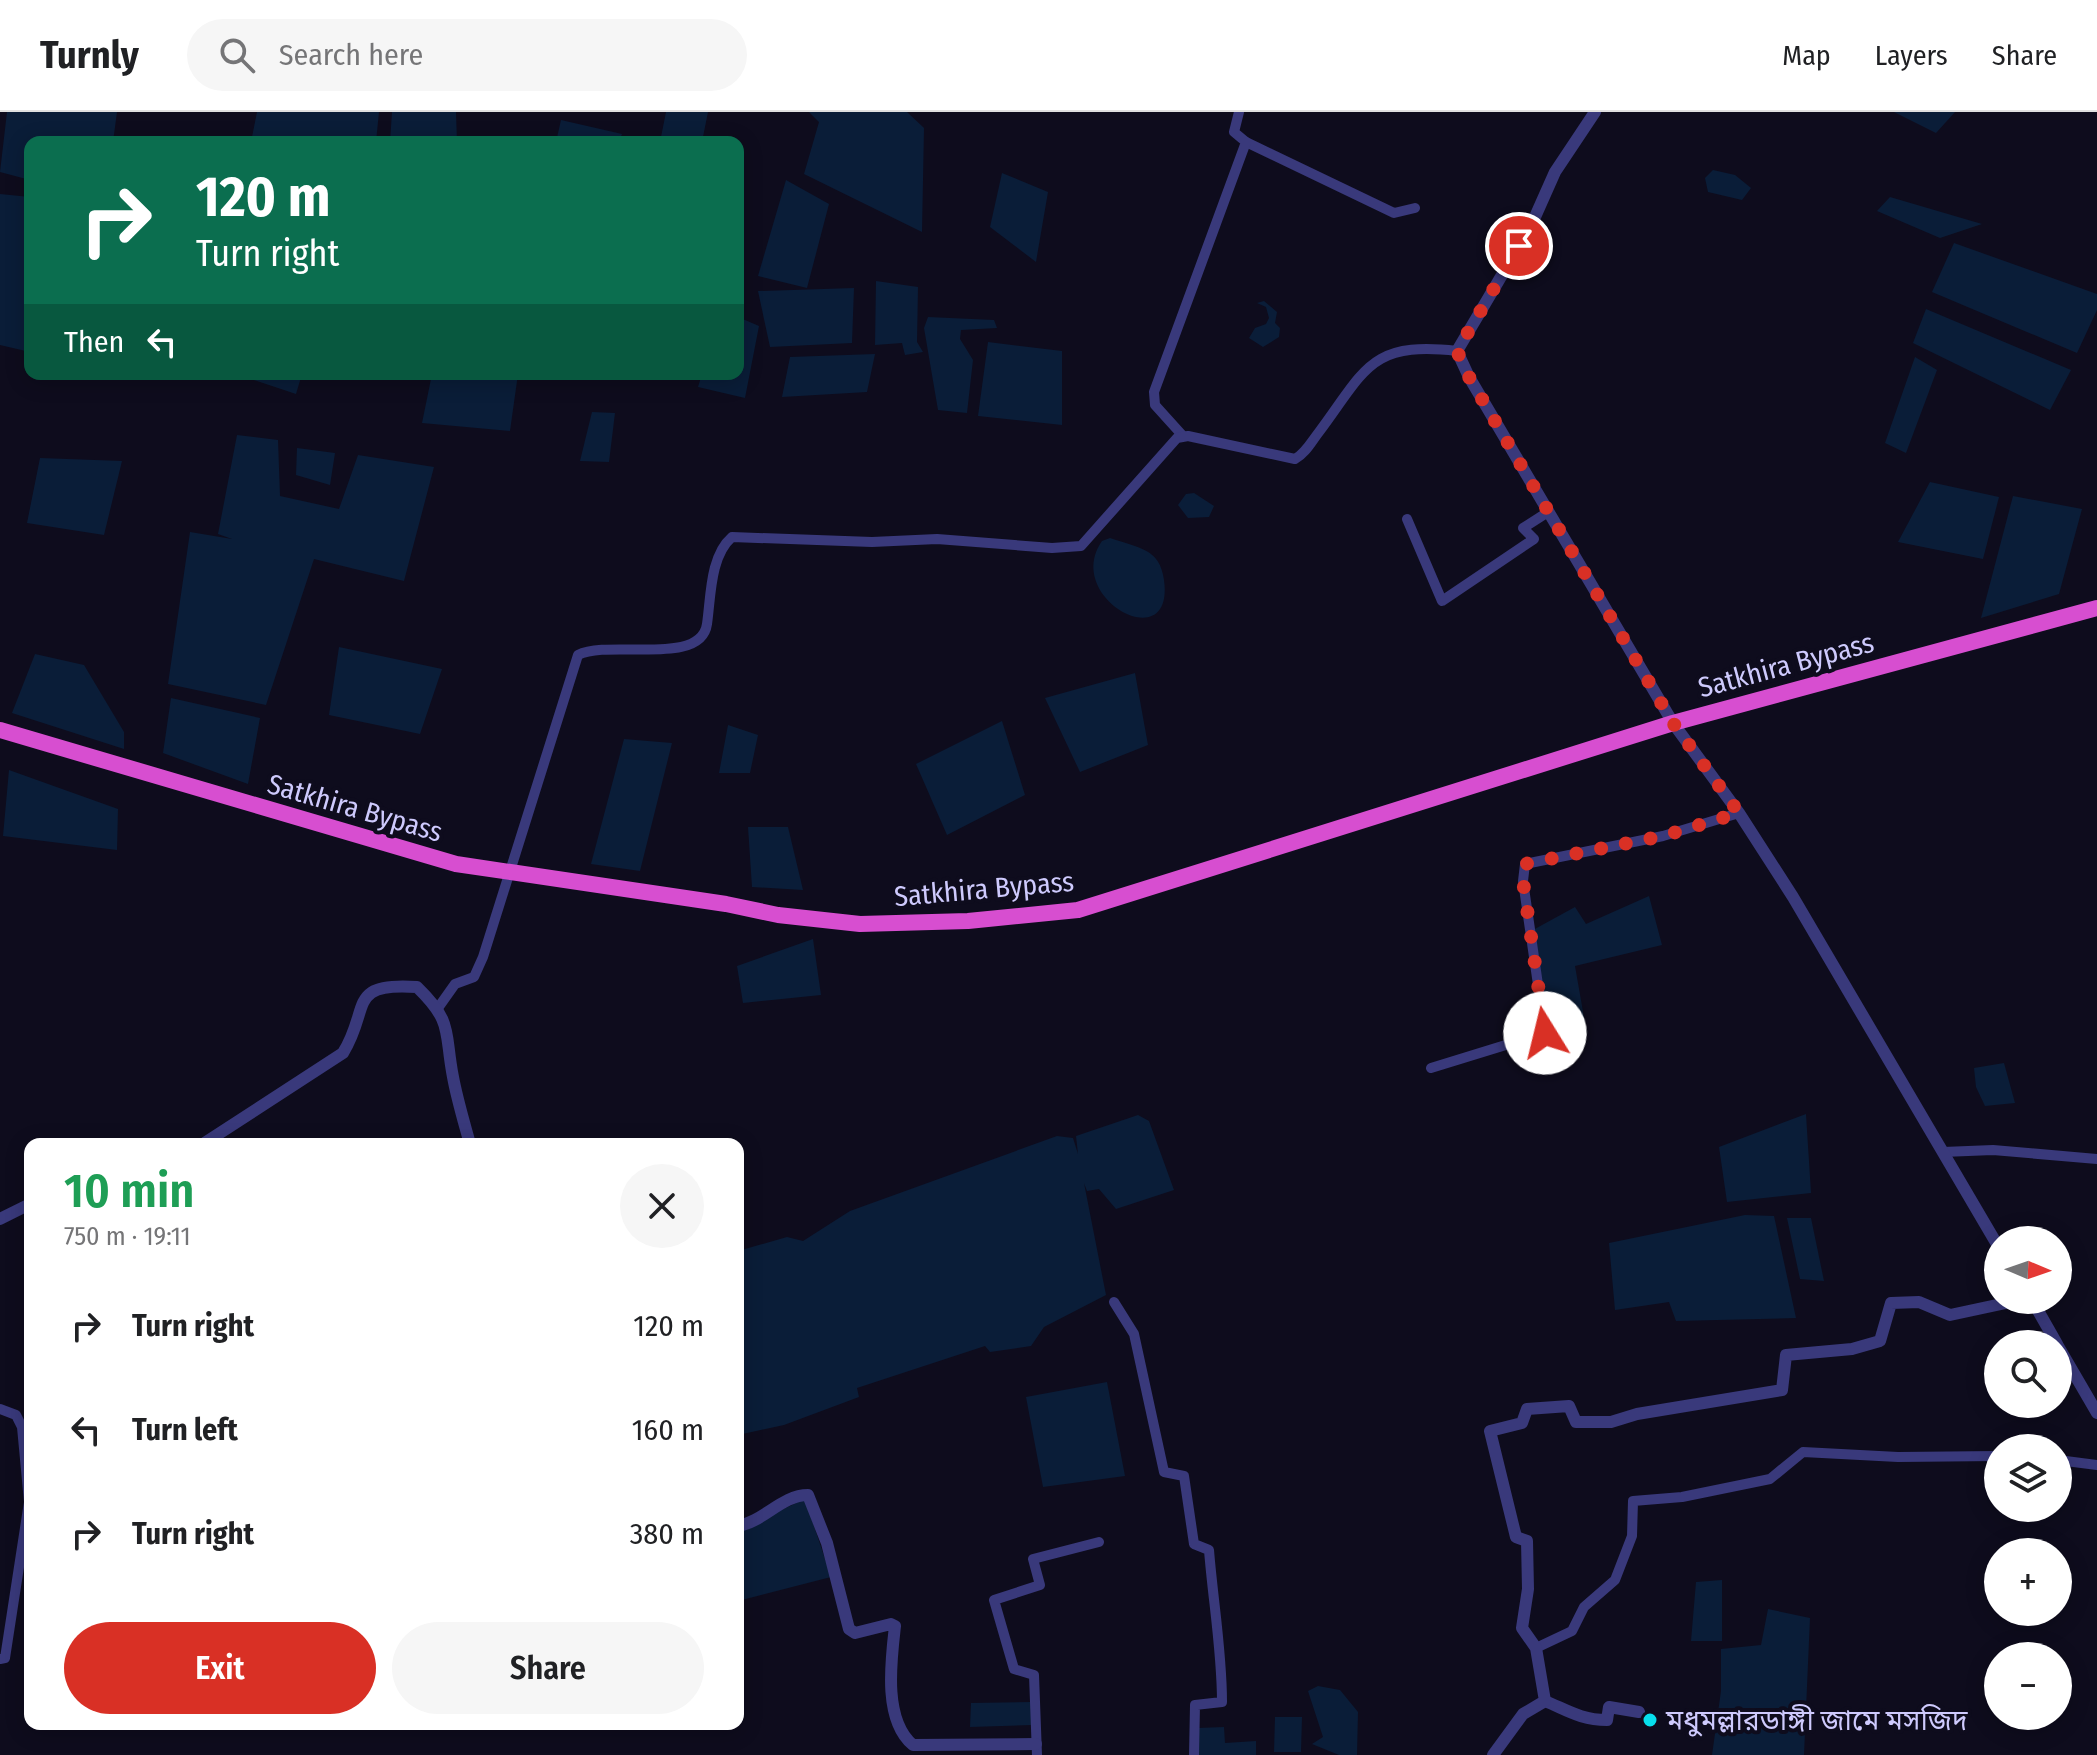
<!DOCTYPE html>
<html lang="en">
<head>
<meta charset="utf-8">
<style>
	:root { --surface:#fff; --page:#f6f6f6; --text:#202124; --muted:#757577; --line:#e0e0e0; --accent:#d93025 }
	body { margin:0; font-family:"Fira Sans Condensed","Noto Sans Bengali",sans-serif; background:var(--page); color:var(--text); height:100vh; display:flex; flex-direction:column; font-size:30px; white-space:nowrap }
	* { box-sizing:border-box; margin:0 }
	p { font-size:26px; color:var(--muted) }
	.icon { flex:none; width:44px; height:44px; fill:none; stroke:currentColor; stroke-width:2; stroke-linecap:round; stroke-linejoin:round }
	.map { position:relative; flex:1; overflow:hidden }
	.drawer { position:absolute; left:24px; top:1026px; width:720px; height:592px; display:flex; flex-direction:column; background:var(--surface); border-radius:16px; box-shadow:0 4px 20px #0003 }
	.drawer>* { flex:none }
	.top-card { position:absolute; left:24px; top:24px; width:720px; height:244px; border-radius:16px; box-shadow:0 4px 20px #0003; background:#0b6e4f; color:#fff; overflow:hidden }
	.needle { width:52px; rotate:92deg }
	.tools { position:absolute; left:1984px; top:1114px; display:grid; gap:16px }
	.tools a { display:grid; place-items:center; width:88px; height:88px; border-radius:50%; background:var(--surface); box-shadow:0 4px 20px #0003; font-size:40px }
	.pin { position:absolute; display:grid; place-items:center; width:68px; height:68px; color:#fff; margin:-34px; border:4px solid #fff; border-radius:50%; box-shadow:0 2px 8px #0007 }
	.me { position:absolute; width:88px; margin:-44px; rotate:351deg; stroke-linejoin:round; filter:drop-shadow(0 0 6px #0008) }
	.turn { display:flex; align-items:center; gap:28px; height:168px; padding:0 40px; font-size:36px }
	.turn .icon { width:104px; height:104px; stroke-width:2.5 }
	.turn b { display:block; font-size:56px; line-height:68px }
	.then { display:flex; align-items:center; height:76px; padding:0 40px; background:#0003; gap:16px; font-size:30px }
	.round { display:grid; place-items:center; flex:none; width:84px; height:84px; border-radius:42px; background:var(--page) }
	.head { display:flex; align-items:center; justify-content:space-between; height:136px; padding:0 40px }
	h1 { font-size:48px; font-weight:600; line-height:60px; color:#1e9e55 }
	.action { display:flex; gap:16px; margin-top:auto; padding:16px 40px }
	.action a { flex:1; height:92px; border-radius:48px; background:var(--accent); color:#fff; font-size:32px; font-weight:600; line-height:92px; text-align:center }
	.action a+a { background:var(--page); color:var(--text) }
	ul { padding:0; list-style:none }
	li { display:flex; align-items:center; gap:24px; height:104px; padding:0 40px }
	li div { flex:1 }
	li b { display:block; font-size:30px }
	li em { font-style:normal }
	header { display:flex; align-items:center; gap:48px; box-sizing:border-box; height:112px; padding:0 40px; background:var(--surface); border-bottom:2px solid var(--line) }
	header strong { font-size:38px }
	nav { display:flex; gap:44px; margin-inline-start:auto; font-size:28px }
	.search { width:560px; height:72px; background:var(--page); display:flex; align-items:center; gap:20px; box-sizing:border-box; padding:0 28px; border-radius:44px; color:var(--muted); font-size:30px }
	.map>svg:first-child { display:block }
</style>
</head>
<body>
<header>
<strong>Turnly</strong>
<div class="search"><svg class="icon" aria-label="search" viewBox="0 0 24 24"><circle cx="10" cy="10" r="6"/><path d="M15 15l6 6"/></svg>Search here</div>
<nav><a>Map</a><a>Layers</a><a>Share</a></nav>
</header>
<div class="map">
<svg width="2097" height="1643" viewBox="0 0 2097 1643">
	<rect width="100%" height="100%" fill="#0e0c1d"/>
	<!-- water -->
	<g fill="#0a1d38">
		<path d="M7,0H117L113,30H30V68L0,60Z"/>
		<path d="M257,0H379L376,30H251Z"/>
		<path d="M392,0H456L457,30H390Z"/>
		<path d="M666,0H708L702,30H660Z"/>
		<path d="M809,0H907L924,16L922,120L804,62L819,10Z"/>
		<path d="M1894,0H1955L1936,21Z"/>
		<path d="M561,8L622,22L619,30H556Z"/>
		<path d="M1713,58L1735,63L1751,76L1742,88L1708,80L1705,66Z"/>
		<path d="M1002,61L1048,80L1036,150L990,115Z"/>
		<path d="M786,68L829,92L807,176L758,164Z"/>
		<path d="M0,82L30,85V240L0,233Z"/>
		<path d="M1890,85L1982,112L1940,126L1877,99Z"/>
		<path d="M1954,131L2097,182V198L2077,241L1932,180Z"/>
		<path d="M876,169L918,175L917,230L923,240L905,243L902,231L875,233Z"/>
		<path d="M854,176L852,231L770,235L758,179Z"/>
		<path d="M1264,189L1277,200L1275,211L1280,216L1279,225L1263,235L1249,226L1255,216L1266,212L1269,206L1266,195L1257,191Z"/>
		<path d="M1926,197L2071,258L2050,298L1913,231Z"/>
		<path d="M738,205L759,214L745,286L698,275L702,262H738Z"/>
		<path d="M928,205L994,208L997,216L961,218L960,227L973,248L967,301L938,298L924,216Z"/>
		<path d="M988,230L1062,239V313L978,304Z"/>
		<path d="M875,242L867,280L782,285L790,245Z"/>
		<path d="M1915,245L1937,258L1906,341L1885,331Z"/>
		<path d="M236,262H302L296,282Z"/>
		<path d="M432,262H518L510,319L422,311Z"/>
		<path d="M592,300L615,301L609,350L580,349Z"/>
		<path d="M237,323L278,328L280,384L339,397L358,343L434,355L404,469L314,447L266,593L168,572L190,420L232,427L218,422Z"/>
		<path d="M297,336L335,341L330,373L296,363Z"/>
		<path d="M40,346L122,349L104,423L27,411Z"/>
		<path d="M1930,370L1999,385L1983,447L1898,430Z"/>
		<path d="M1194,381L1214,394L1209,405L1188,406L1178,393L1186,382Z"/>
		<path d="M2013,384L2082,397L2059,482L1981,506Z"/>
		<path d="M1110,426C1138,436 1160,436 1164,468C1175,547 1062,486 1102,429Z"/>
		<path d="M339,535L442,557L420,622L329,603Z"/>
		<path d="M35,542L84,553L124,620V637L12,601Z"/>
		<path d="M1135,561L1148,633L1080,660L1045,586Z"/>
		<path d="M171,586L260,606L248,672L163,641Z"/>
		<path d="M1002,609L1025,683L947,723L916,652Z"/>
		<path d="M728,613L758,623L750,661H719Z"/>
		<path d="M624,627L672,631L640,759L591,752Z"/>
		<path d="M9,658L118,697L117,738L3,724Z"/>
		<path d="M748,715H788L803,778L752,775Z"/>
		<path d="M1649,784L1662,833L1575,854L1585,911L1550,915L1533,818L1575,795L1586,812Z"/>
		<path d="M813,827L821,883L743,891L737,854Z"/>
		<path d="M2004,951L2015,991L1985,994L1976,975L1974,956Z"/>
		<path d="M1806,1002L1811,1081L1727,1090L1719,1035Z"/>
		<path d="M1138,1003L1149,1009L1174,1078L1116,1097L1099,1077L1087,1079L1084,1071L1106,1183L1044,1215L1031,1234L990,1240L985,1234L857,1276L859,1285L784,1313L738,1323V1139L787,1125L803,1129L850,1099L1057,1024L1073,1026L1078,1042L1076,1024Z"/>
		<path d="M1745,1103L1774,1104L1796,1206L1676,1209L1669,1190L1615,1198L1609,1131Z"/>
		<path d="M1787,1106H1811L1824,1169L1800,1167Z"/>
		<path d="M1107,1270L1125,1364L1043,1375L1026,1285Z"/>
		<path d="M805,1387L831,1465L738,1489V1418Z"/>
		<path d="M1722,1468V1529H1691L1696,1470Z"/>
		<path d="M1768,1497L1810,1506L1804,1643H1712L1721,1579V1537L1761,1533Z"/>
		<path d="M1318,1574L1340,1578L1358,1600L1357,1643H1339L1312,1632L1323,1625L1308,1579Z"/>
		<path d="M1031,1590L1032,1613L970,1615L971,1591Z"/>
		<path d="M1275,1605H1302L1301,1640H1274Z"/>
		<path d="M1224,1615L1225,1631L1256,1629V1643H1199L1198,1616Z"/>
	</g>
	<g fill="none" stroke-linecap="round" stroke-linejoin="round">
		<!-- minor -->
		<g stroke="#39397b" stroke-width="10">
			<path d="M1246,30L1394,101L1415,96"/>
			<path d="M1183,324L1155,293L1154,280L1246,30L1234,20L1239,0"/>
			<path d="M1407,407L1442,489L1534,427L1523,416L1548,400"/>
			<path d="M438,896L455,872L474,865L483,845L578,543C610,527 701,555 707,512C711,484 710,444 732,425L872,430L937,427L1052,436L1081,434L1177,326L1188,324L1295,347C1305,342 1312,329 1319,320C1366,257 1370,229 1457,239"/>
			<path d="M1431,956L1545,921L1523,769L1525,752L1663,724L1739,701"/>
			<path d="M1943,1040L1993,1038L2097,1047"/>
			<path d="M1114,1190L1134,1222L1164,1360L1184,1364L1194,1432L1209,1438C1213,1489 1222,1539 1222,1590L1195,1593L1194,1643"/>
			<path d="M0,1297L16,1303L22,1315L29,1390L5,1546L0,1547"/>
			<path d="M2058,1348L2097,1353"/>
			<path d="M1536,1536L1572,1519L1584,1495L1615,1468L1632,1424L1633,1389L1682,1385L1770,1367L1803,1340L1898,1345L1998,1344"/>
			<path d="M1037,1643L1034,1563L1014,1557L994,1488L1040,1473L1033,1447L1099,1430"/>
		</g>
		<!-- tertiary -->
		<g stroke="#39397b" stroke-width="12">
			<path d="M1595,0L1555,60L1531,114L1457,239L1469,265L1673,611L1739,701L1793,785L1998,1134"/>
			<path d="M203,1032L343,941C371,896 346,870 417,875C454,911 444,919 453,965C457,987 464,1010 470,1032"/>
			<path d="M0,1107L30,1092"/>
			<path d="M2032,1188L2057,1232"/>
			<path d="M2058,1234L2097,1301"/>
			<path d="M738,1414C763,1410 782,1383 808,1383L827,1431L849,1517L855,1521L891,1512L895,1514C891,1549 883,1608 913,1633L1036,1632"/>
			<path d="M1545,1589C1567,1598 1581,1608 1607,1608L1609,1595L1639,1600"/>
			<path d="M1493,1643L1523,1602L1545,1589L1536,1536L1522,1516L1528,1477L1527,1429L1516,1425L1490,1319L1522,1311L1527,1297L1569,1294L1576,1310H1611L1637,1302L1782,1278L1786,1243L1852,1237L1880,1229L1891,1191L1919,1190L1950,1203L2020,1188"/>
		</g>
		<!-- trunk -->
		<path stroke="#d74ed0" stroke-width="16" d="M0,618L456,752L726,792L778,803L860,812L968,809L1078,798L1673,611L2097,496"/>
	</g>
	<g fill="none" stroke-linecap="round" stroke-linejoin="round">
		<!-- route -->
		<path stroke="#d93025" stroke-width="14" stroke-dasharray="0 25.2" d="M1519,134L1457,239L1469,265L1673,611L1739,701L1663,724L1525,752L1523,769L1545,921"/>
	</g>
	<!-- markers -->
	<circle fill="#07dfec" stroke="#0e0c1d" stroke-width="3" cx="1650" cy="1608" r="8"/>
	<g text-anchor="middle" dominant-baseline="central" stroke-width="8" stroke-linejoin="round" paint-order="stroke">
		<!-- street labels -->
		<g font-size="28" fill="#cecafd" stroke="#0e0c1d">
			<text transform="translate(1786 553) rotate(-15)">Satkhira Bypass</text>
			<text transform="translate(355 696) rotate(16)">Satkhira Bypass</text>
			<text transform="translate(984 777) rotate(-5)">Satkhira Bypass</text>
		</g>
		<!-- poi labels -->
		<g font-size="28" fill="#cecafd" stroke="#0e0c1d" text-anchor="start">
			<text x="1666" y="1608">মধুমল্লারডাঙ্গী জামে মসজিদ</text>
		</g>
	</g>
</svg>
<div class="tools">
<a><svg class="needle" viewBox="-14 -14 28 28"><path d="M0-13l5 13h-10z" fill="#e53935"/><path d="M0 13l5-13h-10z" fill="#757577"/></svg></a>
<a><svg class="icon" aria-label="search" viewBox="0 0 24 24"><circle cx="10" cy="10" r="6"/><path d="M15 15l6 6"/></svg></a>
<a><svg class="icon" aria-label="layers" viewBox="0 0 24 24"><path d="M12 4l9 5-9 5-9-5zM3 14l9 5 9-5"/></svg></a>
<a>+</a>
<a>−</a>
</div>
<div class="pin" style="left:1519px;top:134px;background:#d93025"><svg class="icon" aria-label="arrive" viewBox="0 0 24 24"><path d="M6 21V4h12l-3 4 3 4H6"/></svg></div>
<svg class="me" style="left:1545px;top:921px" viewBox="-20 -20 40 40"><circle r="19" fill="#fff"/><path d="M0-13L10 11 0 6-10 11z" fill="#d93025"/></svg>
<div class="top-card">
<div class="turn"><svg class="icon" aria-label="right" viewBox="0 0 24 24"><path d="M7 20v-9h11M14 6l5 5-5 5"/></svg><div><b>120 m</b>Turn right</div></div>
<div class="then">Then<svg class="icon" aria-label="left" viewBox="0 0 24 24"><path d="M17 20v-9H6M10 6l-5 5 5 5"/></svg></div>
</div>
<section class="drawer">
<div class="head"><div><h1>10 min</h1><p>750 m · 19:11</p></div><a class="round"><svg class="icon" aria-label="close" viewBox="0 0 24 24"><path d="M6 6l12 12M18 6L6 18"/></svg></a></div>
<ul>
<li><svg class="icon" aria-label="right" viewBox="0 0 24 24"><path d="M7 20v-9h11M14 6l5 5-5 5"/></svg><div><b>Turn right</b></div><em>120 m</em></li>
<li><svg class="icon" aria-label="left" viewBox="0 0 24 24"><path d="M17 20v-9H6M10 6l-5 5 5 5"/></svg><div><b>Turn left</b></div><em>160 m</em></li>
<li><svg class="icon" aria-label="right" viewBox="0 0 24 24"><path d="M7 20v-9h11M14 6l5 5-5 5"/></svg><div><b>Turn right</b></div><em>380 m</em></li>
</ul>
<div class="action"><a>Exit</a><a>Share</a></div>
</section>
</div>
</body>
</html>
